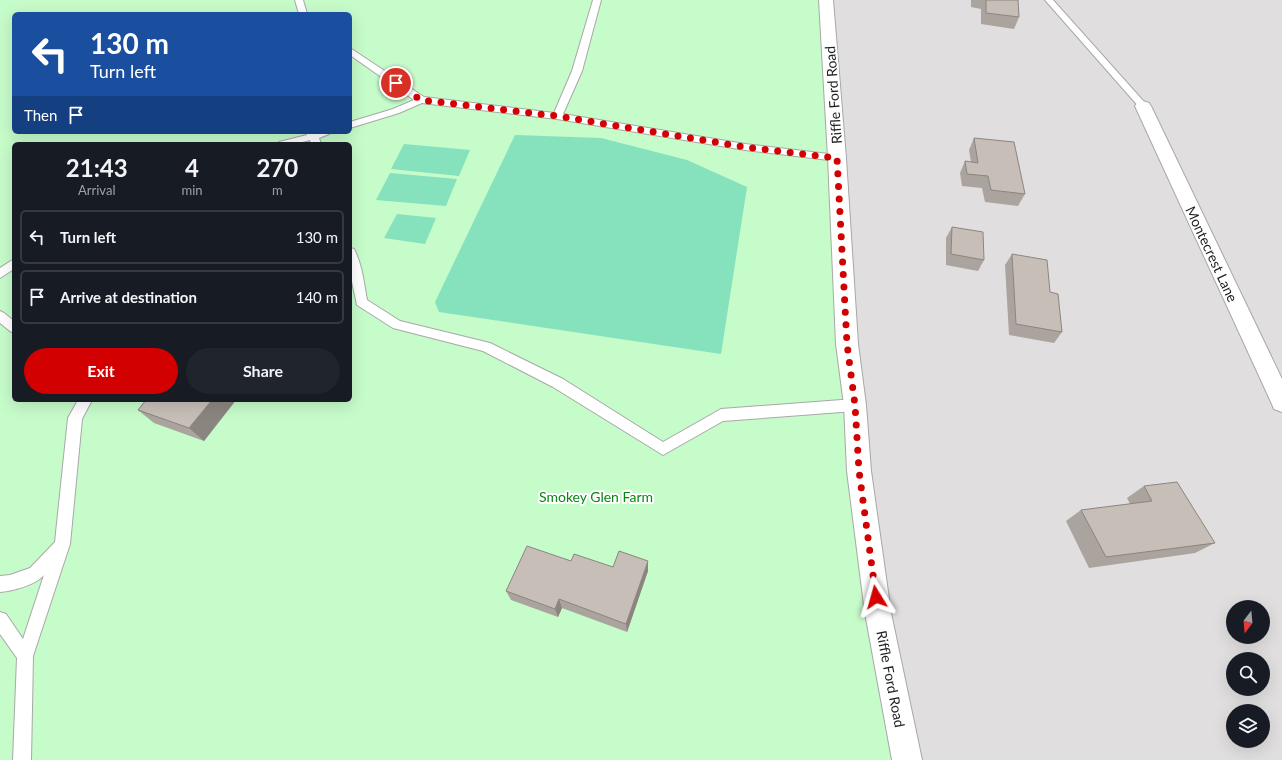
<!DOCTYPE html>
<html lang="en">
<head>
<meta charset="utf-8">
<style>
	:root { --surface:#171b24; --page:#20242c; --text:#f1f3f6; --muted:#9ea1a6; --line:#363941; --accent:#d30002 }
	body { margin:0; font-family:Lato,sans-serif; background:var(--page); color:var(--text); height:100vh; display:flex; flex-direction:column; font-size:15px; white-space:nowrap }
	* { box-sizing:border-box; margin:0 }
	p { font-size:13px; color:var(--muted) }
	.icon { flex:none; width:22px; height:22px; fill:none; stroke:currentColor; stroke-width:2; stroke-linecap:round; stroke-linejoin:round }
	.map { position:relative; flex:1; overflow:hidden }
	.side { position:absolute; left:12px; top:142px; width:340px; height:260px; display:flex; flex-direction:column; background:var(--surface); border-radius:6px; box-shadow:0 4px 16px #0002 }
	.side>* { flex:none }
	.guide { position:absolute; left:12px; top:12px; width:340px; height:122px; border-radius:6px; box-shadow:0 4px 16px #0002; background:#1a4fa0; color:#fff; overflow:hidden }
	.needle { width:26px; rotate:196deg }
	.controls { position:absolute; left:1226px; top:600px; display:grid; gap:8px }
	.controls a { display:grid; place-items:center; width:44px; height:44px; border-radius:50%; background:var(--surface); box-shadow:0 4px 16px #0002; font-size:20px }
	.pin { position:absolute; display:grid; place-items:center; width:34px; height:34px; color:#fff; margin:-17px; border:2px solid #fff; border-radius:50%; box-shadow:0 1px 4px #0007 }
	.me { position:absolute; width:44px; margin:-22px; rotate:352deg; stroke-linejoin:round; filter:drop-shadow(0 0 3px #0008) }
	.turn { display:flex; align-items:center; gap:14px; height:84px; padding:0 12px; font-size:18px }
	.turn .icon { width:52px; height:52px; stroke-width:2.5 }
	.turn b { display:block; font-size:28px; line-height:34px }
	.then { display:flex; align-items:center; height:38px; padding:0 12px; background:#0003; gap:8px; font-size:15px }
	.eta { display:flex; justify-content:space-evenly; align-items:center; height:68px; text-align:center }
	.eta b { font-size:24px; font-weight:700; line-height:28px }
	.primary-button { display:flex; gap:8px; margin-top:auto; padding:8px 12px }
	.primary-button a { flex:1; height:46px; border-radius:24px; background:var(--accent); color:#fff; font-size:16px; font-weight:700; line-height:46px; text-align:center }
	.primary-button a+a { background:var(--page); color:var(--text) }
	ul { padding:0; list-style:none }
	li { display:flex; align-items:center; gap:12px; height:54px; margin:0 8px 6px; padding:0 4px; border:2px solid var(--line); border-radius:6px }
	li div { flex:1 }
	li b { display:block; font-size:15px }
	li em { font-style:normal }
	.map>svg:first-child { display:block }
</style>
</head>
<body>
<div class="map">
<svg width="1282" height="760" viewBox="0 0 1282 760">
	<rect width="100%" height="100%" fill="#f2eee8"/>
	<!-- residential -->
	<path fill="#e0dede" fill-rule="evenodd" d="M826,0H1282V760H907L878,613ZM1233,607H1263V637H1233ZM1233,659H1263V689H1233ZM1233,711H1263V741H1233Z"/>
	<!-- park -->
	<path fill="#c6fbca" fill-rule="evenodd" d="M0,0H826L847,344L907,760H0ZM14,14H350V132H14ZM14,144H350V400H14Z"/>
	<!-- pitch -->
	<g fill="#86e1bd">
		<path d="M515,135L601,138L687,160L747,187L721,354L439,312L435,302Z"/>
		<path d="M404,144L470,150L459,176L391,169Z"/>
		<path d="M390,173L457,179L446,206L376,200Z"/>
		<path d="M397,214L436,218L425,244L384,238Z"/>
	</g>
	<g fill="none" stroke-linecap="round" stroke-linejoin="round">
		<!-- service casing -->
		<g stroke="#a8a8a8" stroke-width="2">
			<g id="service">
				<path d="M295,0H303L307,14H299Z"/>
				<path d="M593,0H601L582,71L563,114L745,144L837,155L841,156L842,158L841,160L837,161L745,150L557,119L422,103L399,113L350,128V122L393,109L414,100L350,55V48L424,97L554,113L572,71Z"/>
				<path d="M1045,0H1053L1146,104L1148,106L1146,108H1140Z"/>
				<path d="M305,132H331L329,134L319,138L321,144H311L310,140L295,144H278L279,142L307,135Z"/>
				<path d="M350,248L354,249C362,264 364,283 367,300L400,321L490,343L563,379L663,442L721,409L855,399L860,401L862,405L860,409L855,411L723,421L663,455L553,387L483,351L393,328L357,305L350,272Z"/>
				<path d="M14,259V269L0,278V268Z"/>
				<path d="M0,311L4,313L14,321V333L10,331L0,323Z"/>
				<path d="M78,400H92L82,419L70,544L33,656L31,760H13L17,658L0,634V612L6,614L23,639L44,575C36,585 12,591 0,592V576L10,575L30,568L55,542L68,418Z"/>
			</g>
		</g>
		<!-- minor casing -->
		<g stroke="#a8a8a8" stroke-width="2">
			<path id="minor" d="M1143,101L1149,103L1151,106L1282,379V412L1274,409L1271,402L1135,106L1137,103Z"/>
		</g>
		<!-- tertiary casing -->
		<g stroke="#a8a8a8" stroke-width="2">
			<path id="tertiary" d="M819,0H833L846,158L858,344L866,405L871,471L891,613L922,760H892L865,613L847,471L844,405L836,344L828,158Z"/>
		</g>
		<!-- service -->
		<use href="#service" fill="#fff" fill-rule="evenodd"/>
		<!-- minor -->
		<use href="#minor" fill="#fff" fill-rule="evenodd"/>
		<!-- tertiary -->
		<use href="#tertiary" fill="#fff" fill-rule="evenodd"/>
	</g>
	<!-- wall -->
	<g fill="#aba39d">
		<path d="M971,0H986L1019,17L1014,29L981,24V9L971,7Z"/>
		<path d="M974,138L1025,194L1018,206L985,202L982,188L962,186L960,173L965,161L971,162L969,150Z"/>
		<path d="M952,227L984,260L978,271L946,265V238Z"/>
		<path d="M1012,254L1050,292L1062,332L1054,343L1009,335L1005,265Z"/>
		<path d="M146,400H236L204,441L154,423L138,410Z"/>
		<path d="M1144,486L1215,543L1195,553L1089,568L1066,521L1081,510L1130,504L1127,498Z"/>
		<path d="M571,561L648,571L627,632L562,608L558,617L511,600L506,591Z"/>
	</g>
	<!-- shaded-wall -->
	<g fill="#8b8580">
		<path d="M212,400H236L204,441L189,428Z"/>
		<path d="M648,561V571L627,632L626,624Z"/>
		<path d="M559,599L562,608L558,617L555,609Z"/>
	</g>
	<!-- building -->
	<g fill="#c7beb7" stroke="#8b8580">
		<path d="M986,0H1018L1019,17L986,13Z"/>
		<path d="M974,138L1014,142L1025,194L991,190L988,176L967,174L965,161L978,163Z"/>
		<path d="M952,227L983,232L984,260L951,254Z"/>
		<path d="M1012,254L1047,260L1050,292L1058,294L1062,332L1016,324Z"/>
		<path d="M146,400H212L189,428L138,410Z"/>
		<path d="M1177,482L1215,543L1106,557L1081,510L1152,501L1144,486Z"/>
		<path d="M527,546L571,561L574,554L613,567L619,551L648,561L626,624L559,599L555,609L506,591Z"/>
	</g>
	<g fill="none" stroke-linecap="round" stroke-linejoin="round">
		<!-- route -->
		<path stroke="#d30002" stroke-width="7" stroke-dasharray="0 12.6" d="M396,83L421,100L557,116L745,147L837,158L847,344L855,405L859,471L876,597"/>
	</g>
	<g text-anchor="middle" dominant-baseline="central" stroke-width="4" stroke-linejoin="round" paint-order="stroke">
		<!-- street labels -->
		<g font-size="14" fill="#212121" stroke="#fff">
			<text transform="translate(833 95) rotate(-94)">Riffle Ford Road</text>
			<text transform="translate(1212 254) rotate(65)">Montecrest Lane</text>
			<text transform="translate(891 679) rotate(79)">Riffle Ford Road</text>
		</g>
		<!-- park labels -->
		<g font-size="14" fill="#0a8513" stroke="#fff">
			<text x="596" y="496">Smokey Glen Farm</text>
		</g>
	</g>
</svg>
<div class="controls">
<a><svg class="needle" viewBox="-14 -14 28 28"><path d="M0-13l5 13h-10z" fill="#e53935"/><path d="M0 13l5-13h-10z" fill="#9ea1a6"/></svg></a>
<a><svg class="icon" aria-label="search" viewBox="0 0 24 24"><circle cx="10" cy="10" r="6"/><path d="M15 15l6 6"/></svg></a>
<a><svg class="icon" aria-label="layers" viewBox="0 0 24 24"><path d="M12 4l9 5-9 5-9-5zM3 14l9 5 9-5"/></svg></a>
</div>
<div class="pin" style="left:396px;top:83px;background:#d93025"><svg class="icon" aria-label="arrive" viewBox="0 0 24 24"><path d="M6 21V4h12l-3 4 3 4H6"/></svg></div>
<svg class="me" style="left:876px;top:597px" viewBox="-20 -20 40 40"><path d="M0-17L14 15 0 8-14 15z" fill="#d30002" stroke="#fff" stroke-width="4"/></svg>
<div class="guide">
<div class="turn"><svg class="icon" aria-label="left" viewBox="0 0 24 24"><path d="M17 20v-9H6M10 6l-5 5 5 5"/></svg><div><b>130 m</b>Turn left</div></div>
<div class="then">Then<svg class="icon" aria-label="arrive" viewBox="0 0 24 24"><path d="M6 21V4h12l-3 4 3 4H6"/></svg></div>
</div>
<section class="side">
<div class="eta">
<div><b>21:43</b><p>Arrival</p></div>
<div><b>4</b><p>min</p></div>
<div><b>270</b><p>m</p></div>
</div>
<ul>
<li><svg class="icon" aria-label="left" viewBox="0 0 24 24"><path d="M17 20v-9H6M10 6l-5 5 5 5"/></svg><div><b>Turn left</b></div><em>130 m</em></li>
<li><svg class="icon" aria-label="arrive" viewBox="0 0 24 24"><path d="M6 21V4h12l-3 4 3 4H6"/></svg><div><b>Arrive at destination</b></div><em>140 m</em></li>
</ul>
<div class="primary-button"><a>Exit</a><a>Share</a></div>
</section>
</div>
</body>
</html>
